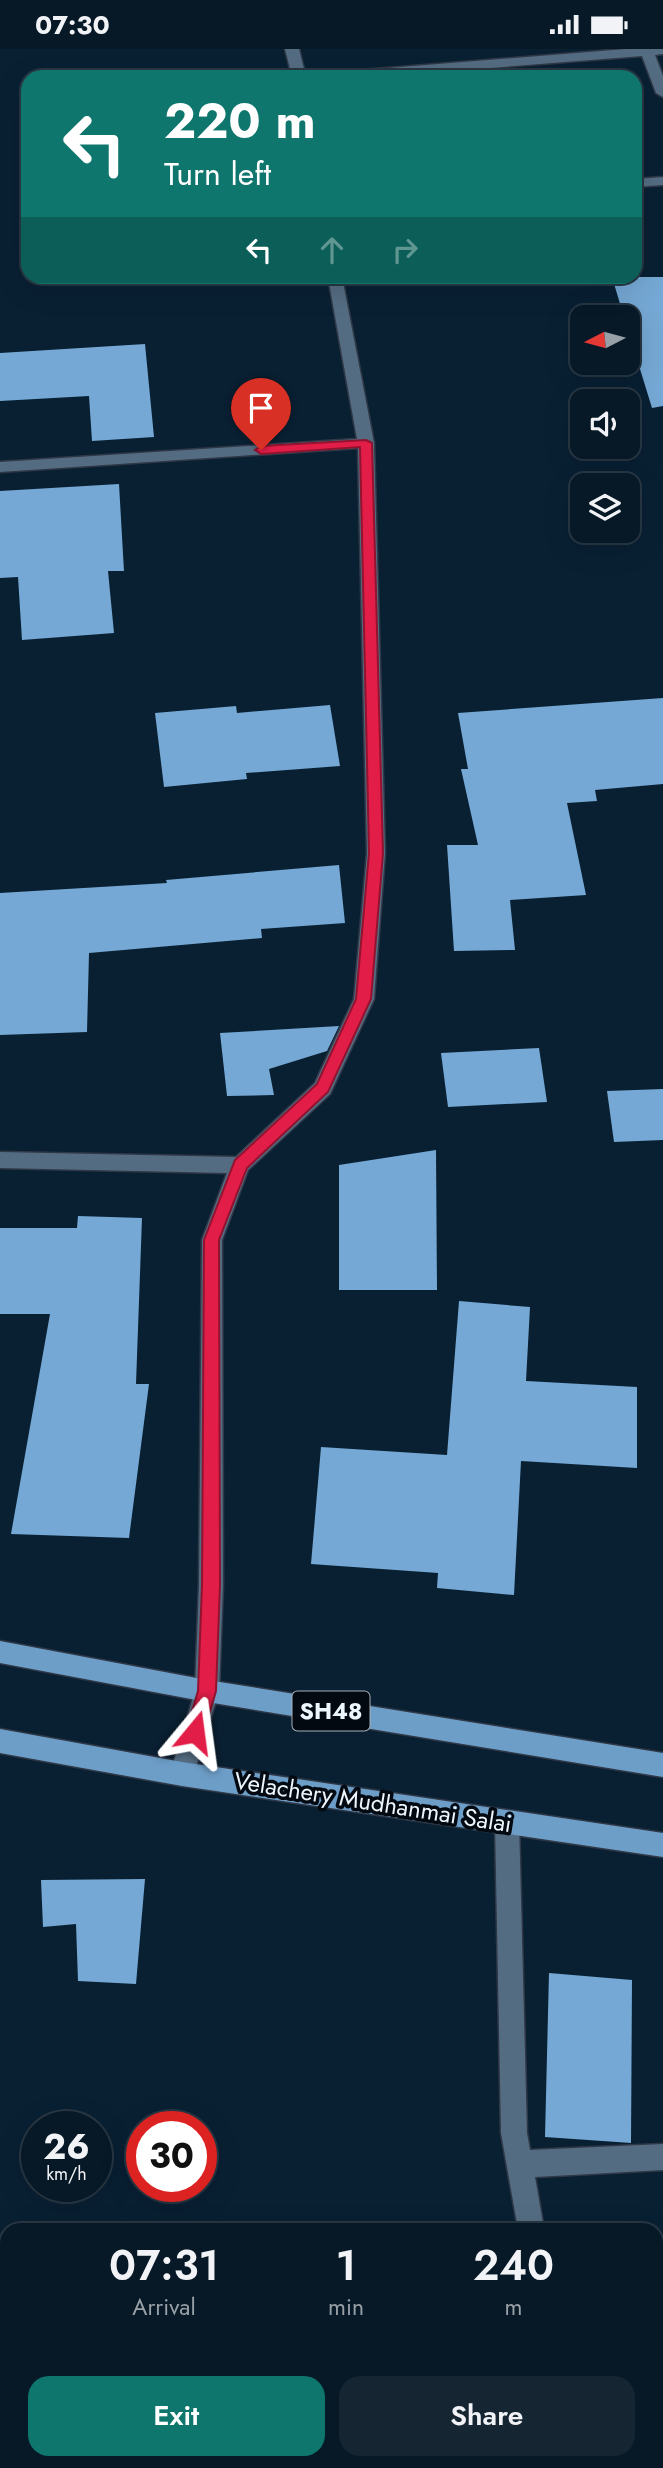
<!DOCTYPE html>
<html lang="en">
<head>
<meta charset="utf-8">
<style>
	:root { --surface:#071826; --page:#152532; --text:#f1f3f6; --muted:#98a0a7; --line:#283743; --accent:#0f766e }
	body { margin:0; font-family:Jost,sans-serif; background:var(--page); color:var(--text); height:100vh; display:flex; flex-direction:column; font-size:26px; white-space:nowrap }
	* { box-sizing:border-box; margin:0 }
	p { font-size:23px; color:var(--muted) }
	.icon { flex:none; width:38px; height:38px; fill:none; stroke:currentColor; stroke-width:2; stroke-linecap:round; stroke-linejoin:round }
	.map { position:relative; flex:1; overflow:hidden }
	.drawer { position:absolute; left:0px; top:2174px; width:663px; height:247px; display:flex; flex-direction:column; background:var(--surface); border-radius:21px 21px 0 0; box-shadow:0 7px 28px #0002,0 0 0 2px var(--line) }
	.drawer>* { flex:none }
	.top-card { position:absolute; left:21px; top:21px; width:621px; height:214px; border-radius:21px; box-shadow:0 7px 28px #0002,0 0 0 2px var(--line); background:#0f766e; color:#fff; overflow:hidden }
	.needle { width:46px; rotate:264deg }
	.buttons { position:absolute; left:570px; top:256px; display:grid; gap:14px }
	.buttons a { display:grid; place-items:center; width:70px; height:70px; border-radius:14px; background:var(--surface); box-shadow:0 7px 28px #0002,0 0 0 2px var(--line); font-size:35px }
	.speed { position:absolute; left:21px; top:2062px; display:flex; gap:14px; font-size:35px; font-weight:700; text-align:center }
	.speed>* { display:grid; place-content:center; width:91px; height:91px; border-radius:50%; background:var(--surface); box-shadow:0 7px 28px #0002,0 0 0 2px var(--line); line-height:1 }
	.speed small { font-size:18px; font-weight:400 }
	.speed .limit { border:10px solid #d22; background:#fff; color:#111 }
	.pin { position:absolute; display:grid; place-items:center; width:60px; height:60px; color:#fff; margin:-72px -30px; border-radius:50% 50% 50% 0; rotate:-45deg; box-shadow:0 0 7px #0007 }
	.pin .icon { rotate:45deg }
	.me { position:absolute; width:77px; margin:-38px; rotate:16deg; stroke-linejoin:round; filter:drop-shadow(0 0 5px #0008) }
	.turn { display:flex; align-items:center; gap:24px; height:147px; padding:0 28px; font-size:32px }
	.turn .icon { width:91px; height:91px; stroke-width:2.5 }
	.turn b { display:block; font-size:49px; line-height:60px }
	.lanes { display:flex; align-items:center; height:66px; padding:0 28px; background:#0003; justify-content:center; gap:35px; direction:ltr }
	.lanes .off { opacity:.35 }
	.eta { display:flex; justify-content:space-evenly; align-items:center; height:119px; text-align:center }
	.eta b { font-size:42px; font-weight:600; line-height:49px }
	.primary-button { display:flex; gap:14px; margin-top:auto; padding:14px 28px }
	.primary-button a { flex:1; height:80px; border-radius:21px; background:var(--accent); color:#fff; font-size:28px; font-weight:600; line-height:80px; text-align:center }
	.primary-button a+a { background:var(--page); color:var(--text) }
	.status { display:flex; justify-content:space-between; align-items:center; height:49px; padding:0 35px; background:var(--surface); direction:ltr }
	.status svg { height:19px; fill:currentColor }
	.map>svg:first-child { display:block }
</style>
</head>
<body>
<div class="status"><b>07:30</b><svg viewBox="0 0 49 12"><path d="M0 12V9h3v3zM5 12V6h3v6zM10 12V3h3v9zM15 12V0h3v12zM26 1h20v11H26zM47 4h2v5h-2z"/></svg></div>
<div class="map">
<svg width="663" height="2419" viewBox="0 0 663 2419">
	<rect width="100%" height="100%" fill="#092033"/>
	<!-- building -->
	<g fill="#75a8d4">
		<path d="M612,228H663V357L652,359L628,281V268H624Z"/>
		<path d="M145,295L154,388L92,392L89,347L0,352V304Z"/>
		<path d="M119,435L124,522H108L114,584L22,591L18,528L0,529V442Z"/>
		<path d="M663,649V735L595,741L597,752L567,754L586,846L510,851L515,901L454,902L447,796H478L461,720H468L458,664Z"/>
		<path d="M330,656L340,717L246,724L247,730L164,738L155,664L236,657L237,664Z"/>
		<path d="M339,816L345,874L261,880L262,889L89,904L87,983L0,986V844L167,834L166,831Z"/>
		<path d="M339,977L327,1002L269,1020L274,1046L227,1047L220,984Z"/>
		<path d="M539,999L547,1053L448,1058L441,1004Z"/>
		<path d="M663,1040V1091L614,1093L607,1042Z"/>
		<path d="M436,1101L437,1241H339V1116Z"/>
		<path d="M78,1167L142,1169L136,1335H149L129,1489L11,1485L50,1265H0V1179H77Z"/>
		<path d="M459,1252L530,1258L526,1332L637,1338V1419L521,1412L514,1546L437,1539L438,1524L311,1515L321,1398L447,1406Z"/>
		<path d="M145,1830L136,1935L78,1932L76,1875L43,1878L41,1831Z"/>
		<path d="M549,1924L632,1931L631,2094L545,2088Z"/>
	</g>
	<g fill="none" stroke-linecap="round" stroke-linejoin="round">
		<!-- minor casing -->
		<g stroke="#2f3847" stroke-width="3">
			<g id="minor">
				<path d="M285,0H299L306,28H292Z"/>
				<path d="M626,0H663V5L655,6L663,27V48L656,44L642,7L375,28H318L325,24Z"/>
				<path d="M663,128V136L635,138V130Z"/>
				<path d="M328,228H342L374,394L385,804L374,950L330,1045L248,1121L222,1191L223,1536L219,1642L194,1725L191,1733L182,1737L173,1733L170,1725L195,1642L199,1536L202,1191L227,1124L0,1119V1103L236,1108L315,1034L354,950L367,804L358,399L0,423V413L357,390Z"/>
				<path d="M507,1761L516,1764L519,1773L527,2084L530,2101L663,2095V2121L535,2128L544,2180H518L501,2084L495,1773L498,1764Z"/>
			</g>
		</g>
		<!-- major casing -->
		<g stroke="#2f3847" stroke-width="3">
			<g id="major">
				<path d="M0,1592L207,1631L663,1704V1728L207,1653L0,1614Z"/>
				<path d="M0,1680L182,1713L663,1784V1808L182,1737L0,1704Z"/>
			</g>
		</g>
		<!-- minor -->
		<use href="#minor" fill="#546c82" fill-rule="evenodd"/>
		<!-- major -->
		<use href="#major" fill="#6d9ec8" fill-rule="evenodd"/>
	</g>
	<!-- route -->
	<path fill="#e11d48" stroke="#92132f" stroke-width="2" d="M366,391L372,394L383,804L371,950L328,1043L247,1119L219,1191L220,1536L216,1642L204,1683L201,1690L195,1692L188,1690L186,1683L198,1642L202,1536L204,1191L235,1111L317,1035L356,950L369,804L360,398L261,405L255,401L261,397Z"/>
	<g text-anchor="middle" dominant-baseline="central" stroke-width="7" stroke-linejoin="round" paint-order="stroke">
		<!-- shield labels -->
		<rect fill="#030911" stroke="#a7afb6" stroke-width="2" x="292.5" y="1642.5" width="77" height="39" rx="5"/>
		<g font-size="23" font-weight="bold" fill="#edf6fd">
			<text x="331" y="1662">SH48</text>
		</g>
		<!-- street labels -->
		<g font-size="24" fill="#edf6fd" stroke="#030911">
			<text transform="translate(373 1753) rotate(9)">Velachery Mudhanmai Salai</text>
		</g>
	</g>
</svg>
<div class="buttons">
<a><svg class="needle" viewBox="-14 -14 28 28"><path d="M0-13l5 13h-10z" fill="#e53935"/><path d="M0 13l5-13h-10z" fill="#98a0a7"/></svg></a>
<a><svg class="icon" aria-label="sound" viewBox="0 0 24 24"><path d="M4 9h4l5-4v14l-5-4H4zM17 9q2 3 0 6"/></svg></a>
<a><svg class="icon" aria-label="layers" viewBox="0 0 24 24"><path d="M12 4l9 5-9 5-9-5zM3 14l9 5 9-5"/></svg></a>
</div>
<div class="speed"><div>26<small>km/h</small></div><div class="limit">30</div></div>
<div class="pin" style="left:261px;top:401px;background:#d93025"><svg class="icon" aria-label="arrive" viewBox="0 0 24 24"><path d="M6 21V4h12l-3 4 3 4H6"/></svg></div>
<svg class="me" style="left:195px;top:1683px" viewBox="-20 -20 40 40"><path d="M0-17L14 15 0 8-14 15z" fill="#e11d48" stroke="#fff" stroke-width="4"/></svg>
<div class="top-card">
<div class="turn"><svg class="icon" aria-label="left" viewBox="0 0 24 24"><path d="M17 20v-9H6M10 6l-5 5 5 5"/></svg><div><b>220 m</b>Turn left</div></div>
<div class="lanes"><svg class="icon" aria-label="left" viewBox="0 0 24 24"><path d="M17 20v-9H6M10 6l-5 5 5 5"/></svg><svg class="icon off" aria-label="ahead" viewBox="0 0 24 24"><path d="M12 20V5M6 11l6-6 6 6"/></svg><svg class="icon off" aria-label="right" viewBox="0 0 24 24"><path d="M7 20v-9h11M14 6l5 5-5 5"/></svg></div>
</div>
<section class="drawer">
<div class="eta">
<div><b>07:31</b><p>Arrival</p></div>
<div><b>1</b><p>min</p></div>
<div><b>240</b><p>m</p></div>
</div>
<div class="primary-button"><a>Exit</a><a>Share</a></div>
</section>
</div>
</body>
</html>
